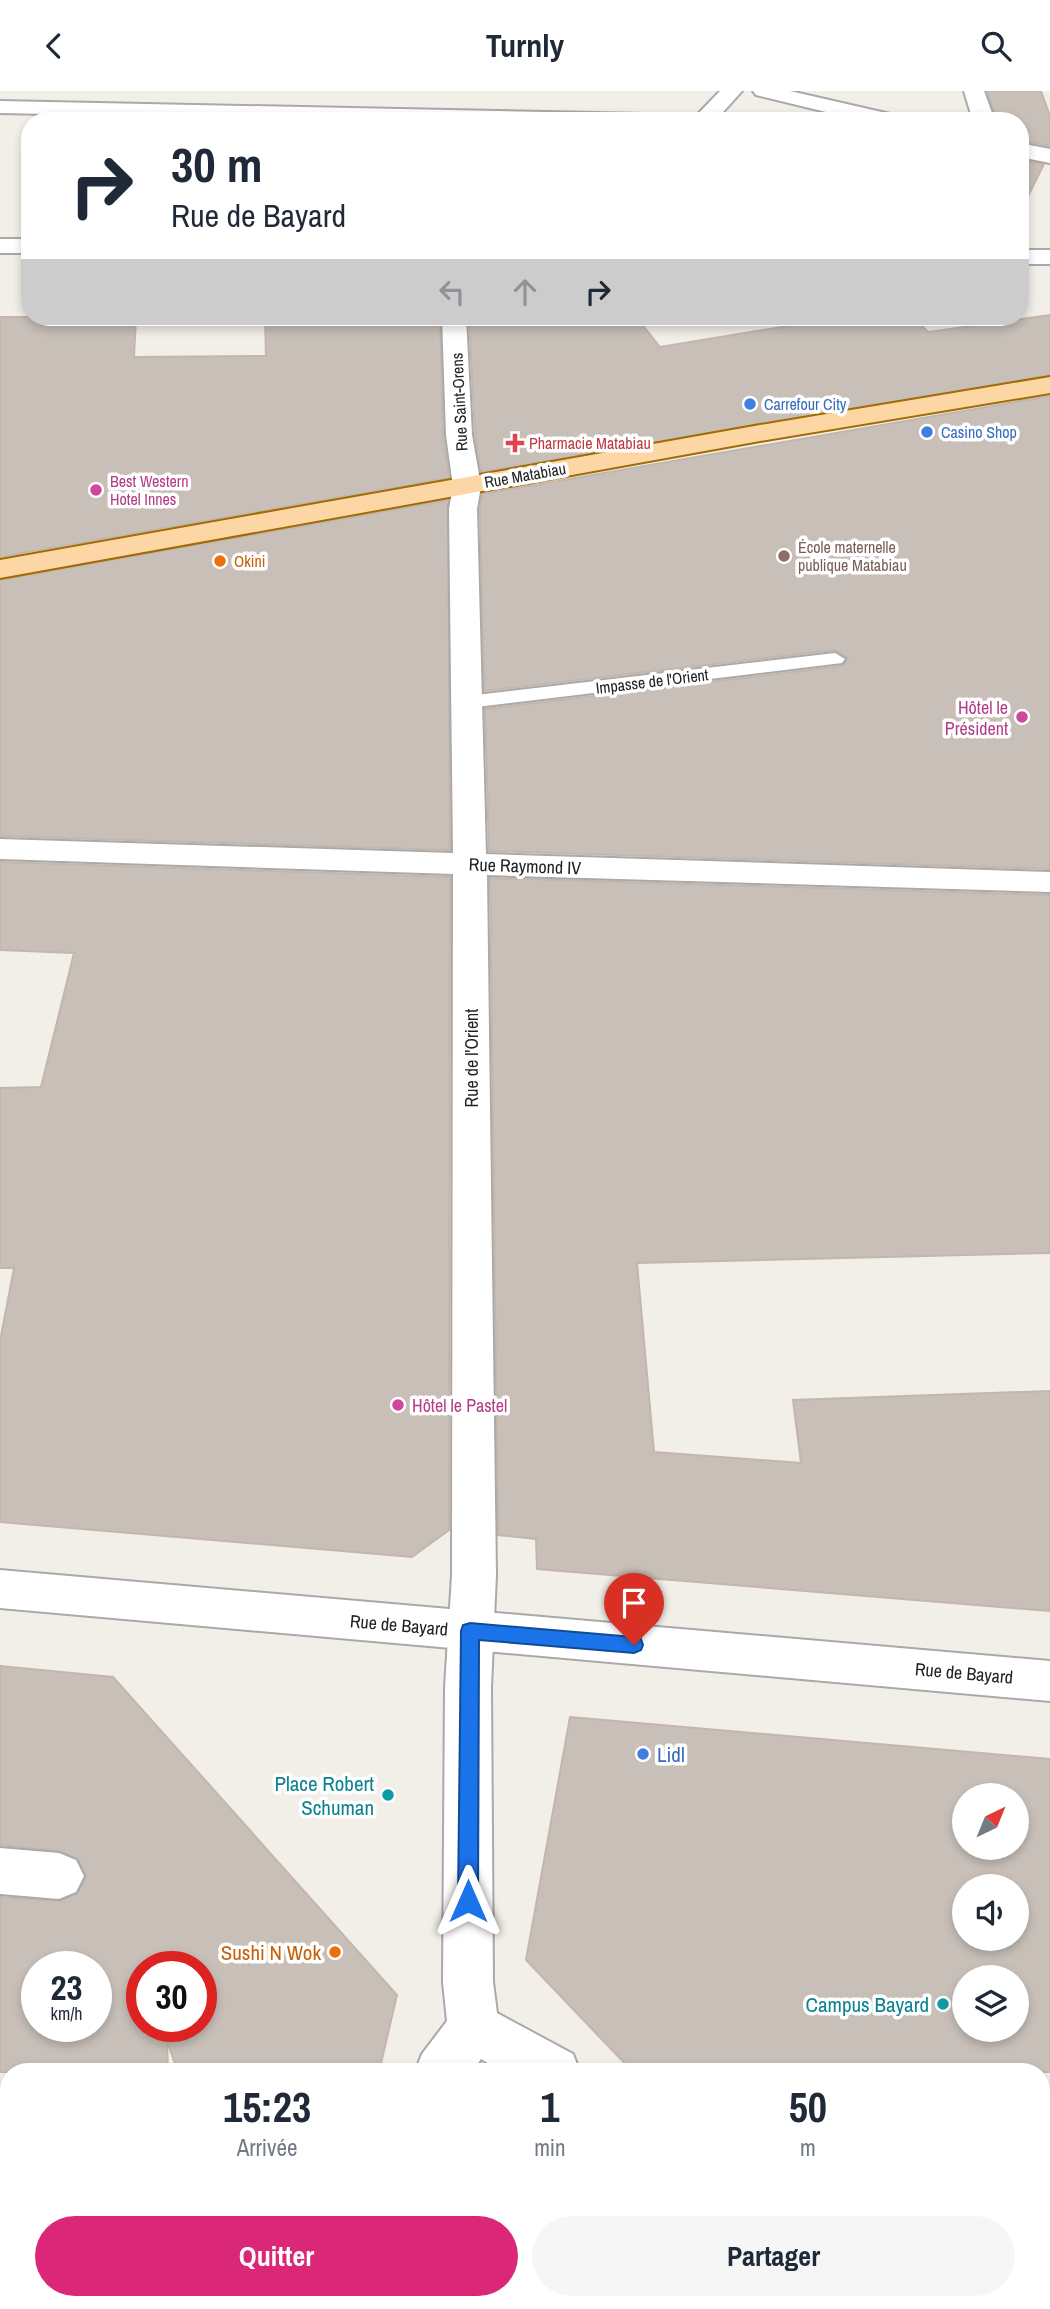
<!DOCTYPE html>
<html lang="fr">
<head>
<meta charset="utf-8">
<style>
	:root { --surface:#fff; --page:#f6f6f7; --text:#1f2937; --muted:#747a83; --accent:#db2777 }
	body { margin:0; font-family:"Archivo Narrow",sans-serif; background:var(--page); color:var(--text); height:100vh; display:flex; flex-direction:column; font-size:26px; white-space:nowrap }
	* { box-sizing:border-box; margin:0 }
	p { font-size:23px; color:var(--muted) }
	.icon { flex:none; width:38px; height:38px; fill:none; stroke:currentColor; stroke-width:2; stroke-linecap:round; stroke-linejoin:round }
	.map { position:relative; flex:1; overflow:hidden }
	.side { position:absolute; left:0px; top:1972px; width:1050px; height:247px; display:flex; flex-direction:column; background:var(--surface); border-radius:28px 28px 0 0; box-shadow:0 4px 10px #0003 }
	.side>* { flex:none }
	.banner { position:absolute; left:21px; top:21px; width:1008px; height:214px; border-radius:28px; box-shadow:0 4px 10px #0003; background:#fff; color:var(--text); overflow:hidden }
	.needle { width:46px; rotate:43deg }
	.buttons { position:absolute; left:952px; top:1692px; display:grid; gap:14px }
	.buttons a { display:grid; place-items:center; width:77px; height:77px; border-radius:50%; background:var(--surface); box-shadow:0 4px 10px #0003; font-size:35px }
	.speed { position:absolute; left:21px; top:1860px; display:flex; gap:14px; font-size:35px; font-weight:700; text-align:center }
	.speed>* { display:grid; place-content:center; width:91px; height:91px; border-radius:50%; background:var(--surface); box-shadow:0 4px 10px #0003; line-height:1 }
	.speed small { font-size:18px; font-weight:400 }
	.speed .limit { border:10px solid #d22; background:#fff; color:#111 }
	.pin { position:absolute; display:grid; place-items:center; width:60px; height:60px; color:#fff; margin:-72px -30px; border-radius:50% 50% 50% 0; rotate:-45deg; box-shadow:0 0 7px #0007 }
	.pin .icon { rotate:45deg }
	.me { position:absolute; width:77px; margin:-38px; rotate:0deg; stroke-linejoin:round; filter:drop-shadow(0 0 5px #0008) }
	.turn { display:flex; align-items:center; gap:24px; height:147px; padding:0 35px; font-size:32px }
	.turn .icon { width:91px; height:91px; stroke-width:2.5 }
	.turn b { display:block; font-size:49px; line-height:60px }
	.lanes { display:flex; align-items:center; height:66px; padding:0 35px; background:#0003; justify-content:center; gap:35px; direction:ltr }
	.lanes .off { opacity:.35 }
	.eta { display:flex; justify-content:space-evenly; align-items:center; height:119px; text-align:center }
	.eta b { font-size:42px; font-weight:800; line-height:49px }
	.cta { display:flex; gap:14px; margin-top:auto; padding:14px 35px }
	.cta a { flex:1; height:80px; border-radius:42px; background:var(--accent); color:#fff; font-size:28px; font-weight:800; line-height:80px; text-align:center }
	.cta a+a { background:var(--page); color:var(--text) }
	header { display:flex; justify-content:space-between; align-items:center; height:91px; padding:0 35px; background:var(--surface); font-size:32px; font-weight:800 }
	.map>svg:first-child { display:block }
</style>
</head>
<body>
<header><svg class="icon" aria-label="back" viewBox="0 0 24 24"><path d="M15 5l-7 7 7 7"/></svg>Turnly<svg class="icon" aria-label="search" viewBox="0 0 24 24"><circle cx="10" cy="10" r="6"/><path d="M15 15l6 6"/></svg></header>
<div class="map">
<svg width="1050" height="2218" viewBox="0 0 1050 2218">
	<rect width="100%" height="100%" fill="#f2efe9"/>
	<!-- building -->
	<g fill="#c7bfb8" stroke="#c4b6ab" stroke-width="2" fill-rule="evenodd">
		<path d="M987,0H1041L1050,25V55L1020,49V30H997Z"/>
		<path d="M1020,69L1044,73L1025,111L1020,102Z"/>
		<path d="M1050,224V284L481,381L475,344L469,226H636L660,256L842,226H914L928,241Z"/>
		<path d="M0,226H136L134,266L266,265L265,226H440L443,344L449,387L0,466Z"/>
		<path d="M1050,305V778L489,760L485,618L842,575L848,567L835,559L484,600L480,418L482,403Z"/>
		<path d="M448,409L450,759L0,745V489Z"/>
		<path d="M0,771L450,786L449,1439L412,1466L0,1431V1250L14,1177H0V997L41,996L74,862L0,859Z"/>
		<path d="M490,787L1050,804V1162L637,1172L654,1361L801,1372L793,1309L1050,1300V1520L537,1478L536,1448L498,1444Z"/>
		<path d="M0,1575L113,1586L397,1904L379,1981H178L167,1950L168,1981H0V1806L60,1810L77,1803L86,1786L78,1768L60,1760L0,1754ZM37,1876H96V1936H37ZM142,1876H201V1936H142Z"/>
		<path d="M570,1626L1050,1668V1981H633L526,1869ZM964,1704H1017V1757H964ZM964,1796H1017V1848H964ZM964,1886H1017V1939H964Z"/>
	</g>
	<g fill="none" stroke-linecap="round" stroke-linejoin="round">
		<!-- service casing -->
		<g stroke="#a9a9a9" stroke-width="4">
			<path id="service" d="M835,562L845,568L842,572L468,617L458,611L468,605Z"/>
		</g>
		<!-- minor casing -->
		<g stroke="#a9a9a9" stroke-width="4">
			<g id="minor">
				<path d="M720,0H742L715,30H366L0,22V10L697,24Z"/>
				<path d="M964,0H984L995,30H973Z"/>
				<rect x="0" y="148" width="30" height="14"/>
				<rect x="1020" y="159" width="30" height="14"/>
				<path d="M442,226H466L472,344L481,395L477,418L486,763L1050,781V801L487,784L496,1484L491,1596L493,1891L497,1922L573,1963L580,1981H503L481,1968L472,1981H415L422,1963L447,1930L443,1891L445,1596L452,1484L453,783L0,768V748L453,762L449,418L453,395L446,344Z"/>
				<path d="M0,1757L59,1762L76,1769L84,1785L76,1801L59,1808L0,1803Z"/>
				<path d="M355,2210H411L409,2218H353Z"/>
				<path d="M737,2210H797L800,2218H740Z"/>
			</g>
		</g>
		<!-- tertiary casing -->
		<g stroke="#a9a9a9" stroke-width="4">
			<g id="tertiary">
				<path d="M753,0H790L899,25L902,30H863L756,4Z"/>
				<path d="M1020,52L1050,58V72L1020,66Z"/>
				<path d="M0,1479L1050,1570V1610L0,1517Z"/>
			</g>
		</g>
		<!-- primary casing -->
		<g stroke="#a06b00" stroke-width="4">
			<path id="primary" d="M1050,286V302L760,350L0,487V469L760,334Z"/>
		</g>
		<!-- service -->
		<use href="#service" fill="#fff" fill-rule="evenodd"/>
		<!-- minor -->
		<use href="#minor" fill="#fff" fill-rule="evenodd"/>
		<!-- tertiary -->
		<use href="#tertiary" fill="#fff" fill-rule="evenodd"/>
		<!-- primary -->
		<use href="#primary" fill="#fcd6a4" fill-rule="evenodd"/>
	</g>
	<!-- route -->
	<path fill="#1a73e8" stroke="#114b97" stroke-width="2" d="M470,1532L634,1546L641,1548L643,1554L641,1559L634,1562L479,1549L478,1810L475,1817L468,1820L461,1817L458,1810L461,1540L463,1534Z"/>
	<!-- markers -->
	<g fill="#3f7fe0" stroke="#fff" stroke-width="2.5">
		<circle cx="750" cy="313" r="7"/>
		<circle cx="927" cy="341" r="7"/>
		<circle cx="643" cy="1663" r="7"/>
	</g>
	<path fill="#e0444e" stroke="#fff" stroke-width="2.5" d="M511.5 341.5h7v7h7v7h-7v7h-7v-7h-7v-7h7z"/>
	<g fill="#d1479c" stroke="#fff" stroke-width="2.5">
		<circle cx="96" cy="399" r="7"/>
		<circle cx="1022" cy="626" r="7"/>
		<circle cx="398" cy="1314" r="7"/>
	</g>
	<circle fill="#8d6e63" stroke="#fff" stroke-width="2.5" cx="784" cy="465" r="7"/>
	<g fill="#e8710a" stroke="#fff" stroke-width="2.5">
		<circle cx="220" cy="470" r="7"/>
		<circle cx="335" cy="1861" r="7"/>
	</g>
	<g fill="#0f9aa8" stroke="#fff" stroke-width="2.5">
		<circle cx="388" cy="1704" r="7"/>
		<circle cx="943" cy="1913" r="7"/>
	</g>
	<g text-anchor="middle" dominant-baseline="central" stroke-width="7" stroke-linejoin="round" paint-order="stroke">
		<!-- far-street labels -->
		<g font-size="16" fill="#222" stroke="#fff">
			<text transform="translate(459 311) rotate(-93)">Rue Saint-Orens</text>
			<text transform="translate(525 384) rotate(-10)">Rue Matabiau</text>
			<text transform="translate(652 590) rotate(-7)">Impasse de l'Orient</text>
		</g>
		<!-- far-shop labels -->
		<g font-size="16" fill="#366cbe" stroke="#fff" text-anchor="start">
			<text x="764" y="313">Carrefour City</text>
			<text x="941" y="341">Casino Shop</text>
		</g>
		<!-- far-health labels -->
		<g font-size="16" fill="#be3a42" stroke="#fff" text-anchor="start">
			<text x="529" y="352">Pharmacie Matabiau</text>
		</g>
		<!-- far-hotel labels -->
		<g font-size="16" fill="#b23c85" stroke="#fff" text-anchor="start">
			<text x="110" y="390">Best Western<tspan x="110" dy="18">Hotel Innes</tspan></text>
		</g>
		<!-- far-education labels -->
		<g font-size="16" fill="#785e54" stroke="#fff" text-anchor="start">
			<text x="798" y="456">École maternelle<tspan x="798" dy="18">publique Matabiau</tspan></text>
		</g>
		<!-- far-food labels -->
		<g font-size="16" fill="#c56008" stroke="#fff" text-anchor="start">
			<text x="234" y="470">Okini</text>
		</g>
		<!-- hotel labels -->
		<g font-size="18" fill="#b23c85" stroke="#fff" text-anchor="end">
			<text x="1008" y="616">Hôtel le<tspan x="1008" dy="21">Président</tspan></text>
			<text x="412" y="1314" text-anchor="start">Hôtel le Pastel</text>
		</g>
		<!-- street labels -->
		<g font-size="18" fill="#222" stroke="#fff">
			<text transform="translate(525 775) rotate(2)">Rue Raymond IV</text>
			<text transform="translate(471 967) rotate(-90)">Rue de l'Orient</text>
			<text transform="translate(399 1534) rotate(5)">Rue de Bayard</text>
			<text transform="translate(964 1582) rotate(5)">Rue de Bayard</text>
		</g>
		<!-- near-shop labels -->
		<g font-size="21" fill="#366cbe" stroke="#fff" text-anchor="start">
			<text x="657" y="1663">Lidl</text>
		</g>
		<!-- near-culture labels -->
		<g font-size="21" fill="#0d838f" stroke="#fff" text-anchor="end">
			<text x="374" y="1692">Place Robert<tspan x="374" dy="24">Schuman</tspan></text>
			<text x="929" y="1913">Campus Bayard</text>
		</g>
		<!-- near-food labels -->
		<g font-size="21" fill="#c56008" stroke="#fff" text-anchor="end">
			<text x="321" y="1861">Sushi N Wok</text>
		</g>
	</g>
</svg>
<div class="buttons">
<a><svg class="needle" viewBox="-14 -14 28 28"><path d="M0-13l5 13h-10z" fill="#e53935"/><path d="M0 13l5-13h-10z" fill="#747a83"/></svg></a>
<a><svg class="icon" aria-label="sound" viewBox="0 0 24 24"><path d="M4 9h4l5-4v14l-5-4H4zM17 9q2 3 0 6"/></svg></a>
<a><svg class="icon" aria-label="layers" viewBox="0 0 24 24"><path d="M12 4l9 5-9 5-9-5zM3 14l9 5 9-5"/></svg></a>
</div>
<div class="speed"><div>23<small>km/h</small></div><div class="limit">30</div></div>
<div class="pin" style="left:634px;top:1554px;background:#d93025"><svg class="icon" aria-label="arrive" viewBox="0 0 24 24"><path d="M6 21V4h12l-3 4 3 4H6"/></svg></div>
<svg class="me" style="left:468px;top:1810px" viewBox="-20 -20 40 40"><path d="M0-17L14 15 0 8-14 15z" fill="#1a73e8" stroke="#fff" stroke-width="4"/></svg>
<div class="banner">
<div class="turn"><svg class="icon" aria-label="right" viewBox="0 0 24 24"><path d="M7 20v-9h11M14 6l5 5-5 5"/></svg><div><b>30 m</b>Rue de Bayard</div></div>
<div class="lanes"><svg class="icon off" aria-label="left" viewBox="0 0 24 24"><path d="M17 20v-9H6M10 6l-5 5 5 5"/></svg><svg class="icon off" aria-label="ahead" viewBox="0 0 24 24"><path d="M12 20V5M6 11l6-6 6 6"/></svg><svg class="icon" aria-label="right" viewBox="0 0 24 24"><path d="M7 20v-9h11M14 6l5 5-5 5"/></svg></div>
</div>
<section class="side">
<div class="eta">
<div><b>15:23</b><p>Arrivée</p></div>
<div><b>1</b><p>min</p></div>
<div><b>50</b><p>m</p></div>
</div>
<div class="cta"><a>Quitter</a><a>Partager</a></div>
</section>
</div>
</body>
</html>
